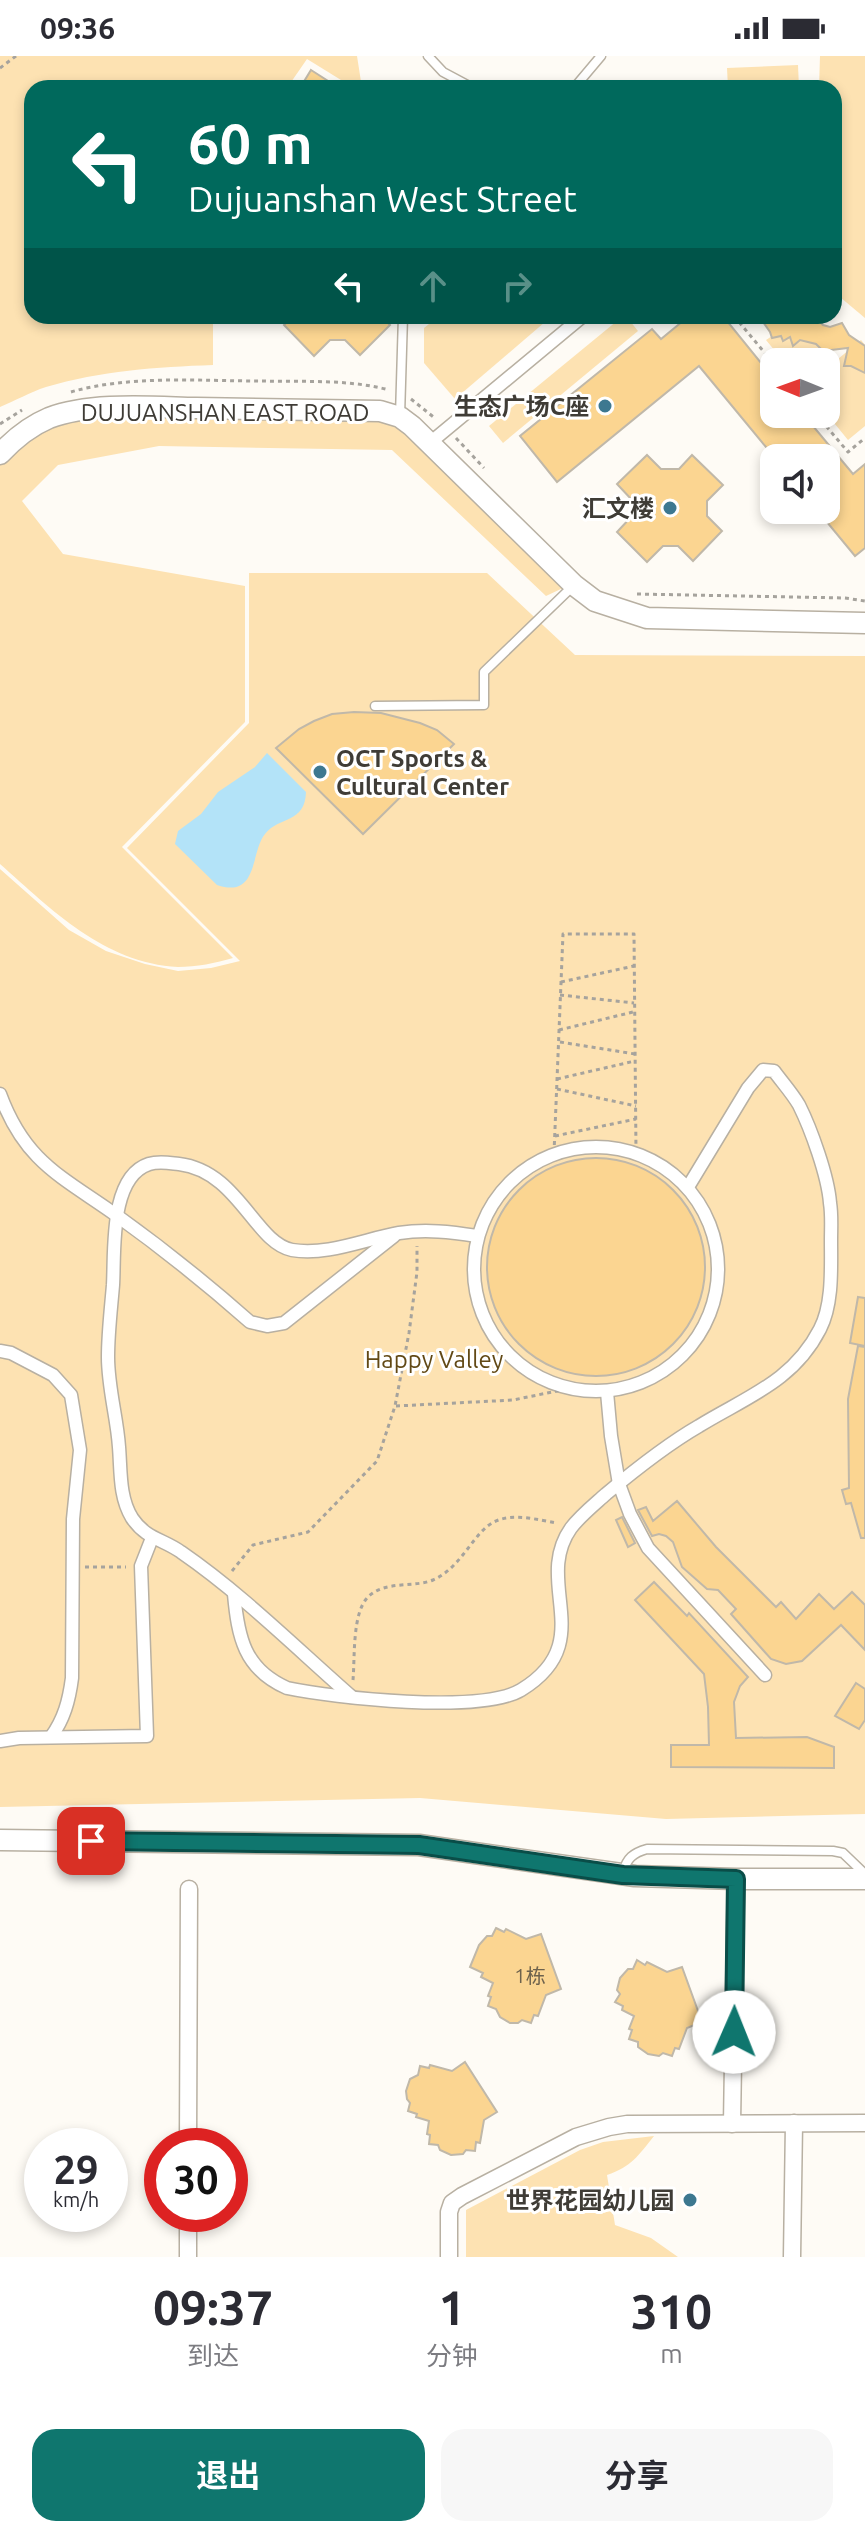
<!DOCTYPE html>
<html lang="zh">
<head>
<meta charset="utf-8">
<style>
	:root { --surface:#fff; --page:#f7f7f7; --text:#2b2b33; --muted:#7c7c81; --accent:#0f766e }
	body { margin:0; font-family:Ubuntu,"Noto Sans SC",sans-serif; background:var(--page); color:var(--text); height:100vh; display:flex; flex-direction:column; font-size:30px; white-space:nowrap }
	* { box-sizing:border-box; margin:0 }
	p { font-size:26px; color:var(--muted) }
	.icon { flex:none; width:44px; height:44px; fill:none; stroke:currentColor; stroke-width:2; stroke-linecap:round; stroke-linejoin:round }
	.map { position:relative; height:2201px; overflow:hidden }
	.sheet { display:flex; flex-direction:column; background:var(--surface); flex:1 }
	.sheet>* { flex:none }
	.top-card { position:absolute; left:24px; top:24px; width:818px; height:244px; border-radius:24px; box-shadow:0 4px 12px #0003; background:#00695c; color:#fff; overflow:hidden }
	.needle { width:52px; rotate:271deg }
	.tools { position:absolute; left:760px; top:292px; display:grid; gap:16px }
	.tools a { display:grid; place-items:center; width:80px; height:80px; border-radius:16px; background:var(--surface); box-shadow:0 4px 12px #0003; font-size:40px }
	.speed { position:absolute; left:24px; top:2072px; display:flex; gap:16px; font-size:40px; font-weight:700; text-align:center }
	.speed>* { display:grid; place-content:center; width:104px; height:104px; border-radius:50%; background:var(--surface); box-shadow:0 4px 12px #0003; line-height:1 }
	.speed small { font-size:20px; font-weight:400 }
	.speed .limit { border:12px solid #d22; background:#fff; color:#111 }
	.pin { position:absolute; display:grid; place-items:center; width:68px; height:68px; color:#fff; margin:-34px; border-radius:16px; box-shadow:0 4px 12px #0006 }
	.me { position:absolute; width:88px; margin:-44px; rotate:1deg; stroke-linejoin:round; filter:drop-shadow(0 0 6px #0008) }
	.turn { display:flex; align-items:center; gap:28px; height:168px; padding:0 32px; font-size:36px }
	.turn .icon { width:104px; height:104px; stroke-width:2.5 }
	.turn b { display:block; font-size:56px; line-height:68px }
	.lanes { display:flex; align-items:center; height:76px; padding:0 32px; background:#0003; justify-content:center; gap:40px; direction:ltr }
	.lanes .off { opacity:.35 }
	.eta { display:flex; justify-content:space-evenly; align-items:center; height:136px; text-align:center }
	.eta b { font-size:48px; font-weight:700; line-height:56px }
	.primary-button { display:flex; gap:16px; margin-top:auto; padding:16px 32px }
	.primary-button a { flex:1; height:92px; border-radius:24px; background:var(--accent); color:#fff; font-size:32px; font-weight:700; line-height:92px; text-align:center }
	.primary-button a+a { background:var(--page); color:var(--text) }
	.status { display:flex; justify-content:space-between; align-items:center; height:56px; padding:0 40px; background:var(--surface); direction:ltr }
	.status svg { height:22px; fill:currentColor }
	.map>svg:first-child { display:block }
</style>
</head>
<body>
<div class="status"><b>09:36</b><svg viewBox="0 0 49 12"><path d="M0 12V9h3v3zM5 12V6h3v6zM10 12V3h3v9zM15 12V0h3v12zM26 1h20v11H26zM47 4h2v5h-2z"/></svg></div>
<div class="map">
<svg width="865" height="2201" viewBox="0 0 865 2201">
	<rect width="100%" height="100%" fill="#fefbf5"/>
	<!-- green -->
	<g fill="#fde2b2">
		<path d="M0,0H357L362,32H354L307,3L287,32H32V260H213V309C157,311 100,315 46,331C30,336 15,345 0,351Z"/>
		<path d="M820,0H865V262L834,236V32H819Z"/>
		<path d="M798,9L799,32H728L727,12Z"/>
		<path d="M439,260H552L455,343L424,307V272Z"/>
		<path d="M623,260H626L638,275L503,387L489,370Z"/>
		<path d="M803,260L838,303L861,284L865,289V370L848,384L826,357V306H784L766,284Z"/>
		<path d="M87,358L398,364L563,532L546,540L392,394L159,390L58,409L22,445L63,498L245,530V666L122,791L233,902C216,907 196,911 178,911C104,907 52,854 0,808V404L25,379Z"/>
		<path d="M249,517H487L575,599L865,600V1758L666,1763L420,1742L0,1751V813L69,874L106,895L145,908L178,915L211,912L240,905L127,792L249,667Z"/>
		<path d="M654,2080C639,2099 631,2111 607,2119L615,2169L651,2182L678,2201H466V2154L580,2094L603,2086Z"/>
	</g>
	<!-- water -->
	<path fill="#b3e3f8" d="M267,697L306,736C305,768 279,760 265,778C250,796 259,843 217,829L175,788L178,775L201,758L218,736L255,711Z"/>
	<!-- building -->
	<g fill="#fbd591" stroke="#c0b8a9" stroke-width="2">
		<path d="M311,14L339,32H300Z"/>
		<path d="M293,260H381L390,269L360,299L345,284H330L314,300L284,269Z"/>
		<path d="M689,260H723L774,323V358H803L853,418L865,408V492L855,500L817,454H826V402H775L699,310L557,426L520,380L652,273L661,283Z"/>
		<path d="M759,260H805L809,263L814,260L823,269L830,271L842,267L849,279L865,290V317L851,310H844L848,292L823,295L816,288L800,284L793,290L790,281L783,285L781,280L772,282L770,276Z"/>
		<path d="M647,399L661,413H679L692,399L723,429L707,445V460L722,475L693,505L678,490H663L647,506L617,476L632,460V444L617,428Z"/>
		<path d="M354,656L381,657L420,667L437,674L454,688L363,778L276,692L299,673L314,665L332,658Z"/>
		<circle cx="596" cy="1211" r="109"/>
		<path d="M858,1241L865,1242V1290L850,1287Z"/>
		<path d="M858,1290L865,1291V1482H861L851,1447L846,1448L842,1434L849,1432L848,1343Z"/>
		<path d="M677,1445L716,1491L776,1551L781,1546L796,1563L819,1538L834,1553L852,1536L865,1549V1594L841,1569L802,1605L786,1608L771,1603L731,1558L736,1553L718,1534L707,1533L682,1511L673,1486L666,1480L659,1478L652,1480L638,1454L646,1451L653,1465Z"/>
		<path d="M622,1461L635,1487L628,1491L616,1464Z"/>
		<path d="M654,1526L687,1560L689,1557L748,1621L740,1630L734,1646L736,1682L807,1681L834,1691V1712L671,1711V1689H709L708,1651L704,1618L635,1544Z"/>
		<path d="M856,1627L865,1633V1664L859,1673L835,1660Z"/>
		<path d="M496,1872L504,1876L506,1873L526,1883L541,1878L561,1933L546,1939L538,1960L534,1959L531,1967L522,1964L518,1967H510L500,1961L496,1953L488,1950L491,1941L488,1940L493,1927L481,1921L483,1917L470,1911L479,1889L487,1880H492Z"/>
		<path d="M637,1904L645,1909L647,1906L667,1916L682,1911L702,1966L687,1972L679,1993L675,1992L672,2000L663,1997L659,2000L648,1998L638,1991V1986L629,1983L632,1974L629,1973L634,1960L622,1954L623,1950L615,1946L620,1938L617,1934L620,1922L628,1913H633Z"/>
		<path d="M465,2006L497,2056L484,2064L480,2087L476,2086L475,2095L466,2094L463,2098L451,2099L440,2094L438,2089L429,2088L430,2079L427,2078L429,2065L416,2061L417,2058L408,2055L410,2047L407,2043L406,2035L410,2023L418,2019L420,2010L429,2012L430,2009L452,2015Z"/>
	</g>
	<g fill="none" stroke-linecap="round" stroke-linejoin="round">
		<!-- service casing -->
		<g stroke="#b8b0a2" stroke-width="11">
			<g id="service">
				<path d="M428,0L443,16L473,32"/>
				<path d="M574,32L601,0"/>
				<path d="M400,360L403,260"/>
				<path d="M375,650L484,649V616L573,530"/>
				<path d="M623,1816C627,1802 633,1797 647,1793L833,1795L843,1797L865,1818"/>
			</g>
		</g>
		<!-- pedestrian casing -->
		<g stroke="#b8b0a2" stroke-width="15">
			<g id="pedestrian">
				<path d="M431,386L583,260"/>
				<path d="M0,1038C25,1106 61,1120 116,1159C162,1192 207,1228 250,1266L267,1270L284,1267L394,1180"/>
				<circle cx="596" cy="1213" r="122"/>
				<path d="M0,1295L11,1297L53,1319L71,1339L80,1394L73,1463L72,1622C69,1645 64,1663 51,1681"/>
				<path d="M607,1336L611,1380L619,1428L630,1458L648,1492L765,1619"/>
				<path d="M234,1538C238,1581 244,1613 287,1632C335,1642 480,1658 521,1634C600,1586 532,1527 571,1472C581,1459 595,1448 606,1438C636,1413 666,1389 699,1370C746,1341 793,1326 820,1273C833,1248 831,1212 831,1184C831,1172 832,1159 830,1147C828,1120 811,1073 799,1049C792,1037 782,1026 774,1015L763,1014L748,1032L688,1131"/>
				<path d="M352,1641C296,1592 242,1538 181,1496C163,1483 146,1483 132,1462C119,1441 121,1415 119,1391C117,1361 108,1332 108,1301C108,1277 111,1253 113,1229C115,1196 109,1121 149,1108C159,1105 169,1107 179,1108C238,1115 255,1187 292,1194C327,1200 365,1183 399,1177C426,1173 451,1176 477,1180"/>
				<path d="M0,1685L19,1682L147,1680L141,1510L152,1482"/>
			</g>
		</g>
		<!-- minor casing -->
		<g stroke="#b8b0a2" stroke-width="19">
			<g id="minor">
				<path d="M732,2068L736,1823"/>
				<path d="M188,2090L189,1833"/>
				<path d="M188,2201V2158"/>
				<path d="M449,2201V2156L452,2147L462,2140L576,2081L609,2071L627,2068L865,2067"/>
				<path d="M792,2201L794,2067"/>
			</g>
		</g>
		<!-- tertiary casing -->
		<g stroke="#b8b0a2" stroke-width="23">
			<g id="tertiary">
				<path d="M0,398C14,383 30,370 49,362C91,346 151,351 196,352C257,353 318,354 380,355L400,361L412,370L574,529L595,545L647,562L865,567"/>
				<path d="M0,1784L419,1789L635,1820L736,1823H865"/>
			</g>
		</g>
		<!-- path -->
		<g stroke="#a6a39d" stroke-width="3" stroke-dasharray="4 4" stroke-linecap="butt">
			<path d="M0,12L16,0"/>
			<path d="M734,260L774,308"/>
			<path d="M71,336C128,319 202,325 261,325C304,326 348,323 389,334"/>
			<path d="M411,343L436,363"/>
			<path d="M816,358L848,396L865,382"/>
			<path d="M0,368L22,354"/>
			<path d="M456,382L484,412"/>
			<path d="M637,538L845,542L865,545"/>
			<path d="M561,926L634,910"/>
			<path d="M560,939L634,947"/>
			<path d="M559,974L633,956"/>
			<path d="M560,986L635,998"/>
			<path d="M557,1023L635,1005"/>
			<path d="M557,1033L636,1050"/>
			<path d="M555,1080L636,1063"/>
			<path d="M554,1097L563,878H634L636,1096"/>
			<path d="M396,1350L513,1344L567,1333"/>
			<path d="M85,1511H126"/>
			<path d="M232,1515L253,1489L308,1476L377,1405L395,1350L409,1277L417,1216V1190"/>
			<path d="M353,1624C355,1601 352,1557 368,1541C385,1524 414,1532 433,1524C463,1511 474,1474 496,1465C514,1457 539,1464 557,1467"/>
		</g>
		<!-- service -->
		<use href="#service" stroke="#fff" stroke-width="8"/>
		<!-- pedestrian -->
		<use href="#pedestrian" stroke="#fff" stroke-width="12"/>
		<!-- minor -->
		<use href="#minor" stroke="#fff" stroke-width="16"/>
		<!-- tertiary -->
		<use href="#tertiary" stroke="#fff" stroke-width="20"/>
	</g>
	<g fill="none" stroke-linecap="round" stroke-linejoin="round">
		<!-- route casing -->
		<g stroke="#0a4d48" stroke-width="20">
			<path id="route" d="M91,1785L419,1789L623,1819L736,1823L734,1976"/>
		</g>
		<!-- route -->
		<use href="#route" stroke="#0f766e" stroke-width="14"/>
	</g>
	<!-- markers -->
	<g fill="#3d7890" stroke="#fff" stroke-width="3">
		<circle cx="605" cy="350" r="8"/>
		<circle cx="670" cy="452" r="8"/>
		<circle cx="320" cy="716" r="8"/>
		<circle cx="690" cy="2144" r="8"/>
	</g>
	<g text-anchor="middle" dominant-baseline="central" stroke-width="6" stroke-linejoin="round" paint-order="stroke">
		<!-- number labels -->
		<g font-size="20" fill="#6e624d">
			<text x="530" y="1919">1栋</text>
		</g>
		<!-- poi labels -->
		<g font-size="24" font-weight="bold" fill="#3f3c36" stroke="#fff" text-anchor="end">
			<text x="589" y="350">生态广场C座</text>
			<text x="654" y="452">汇文楼</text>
			<text x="336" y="702" text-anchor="start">OCT Sports &amp;<tspan x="336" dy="28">Cultural Center</tspan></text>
			<text x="674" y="2144">世界花园幼儿园</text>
		</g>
		<!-- street labels -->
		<g font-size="24" fill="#3f3c36" stroke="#fff">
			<text x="225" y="356">DUJUANSHAN EAST ROAD</text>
		</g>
		<!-- park labels -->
		<g font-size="24" fill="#624915" stroke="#fff">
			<text x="434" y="1303">Happy Valley</text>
		</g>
	</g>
</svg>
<div class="tools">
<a><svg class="needle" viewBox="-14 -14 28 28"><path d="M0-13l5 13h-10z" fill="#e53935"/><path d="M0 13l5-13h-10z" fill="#7c7c81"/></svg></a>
<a><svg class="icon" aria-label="sound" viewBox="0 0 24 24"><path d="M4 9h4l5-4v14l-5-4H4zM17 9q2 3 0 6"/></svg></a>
</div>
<div class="speed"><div>29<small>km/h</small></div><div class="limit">30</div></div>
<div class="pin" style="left:91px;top:1785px;background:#d93025"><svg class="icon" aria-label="arrive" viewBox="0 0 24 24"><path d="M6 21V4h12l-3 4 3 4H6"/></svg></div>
<svg class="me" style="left:734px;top:1976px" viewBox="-20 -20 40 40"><circle r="19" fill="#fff"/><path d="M0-13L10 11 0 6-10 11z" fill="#0f766e"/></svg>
<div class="top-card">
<div class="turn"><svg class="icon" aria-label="left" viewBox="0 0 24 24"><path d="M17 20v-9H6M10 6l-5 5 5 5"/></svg><div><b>60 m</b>Dujuanshan West Street</div></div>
<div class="lanes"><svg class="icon" aria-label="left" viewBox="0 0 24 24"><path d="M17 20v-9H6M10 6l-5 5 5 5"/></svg><svg class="icon off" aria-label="ahead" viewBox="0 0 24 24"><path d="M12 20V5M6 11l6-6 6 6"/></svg><svg class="icon off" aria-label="right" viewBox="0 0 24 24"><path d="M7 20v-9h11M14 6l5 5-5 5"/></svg></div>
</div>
</div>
<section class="sheet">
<div class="eta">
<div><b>09:37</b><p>到达</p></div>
<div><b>1</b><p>分钟</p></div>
<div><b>310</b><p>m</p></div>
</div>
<div class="primary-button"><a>退出</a><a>分享</a></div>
</section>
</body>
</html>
